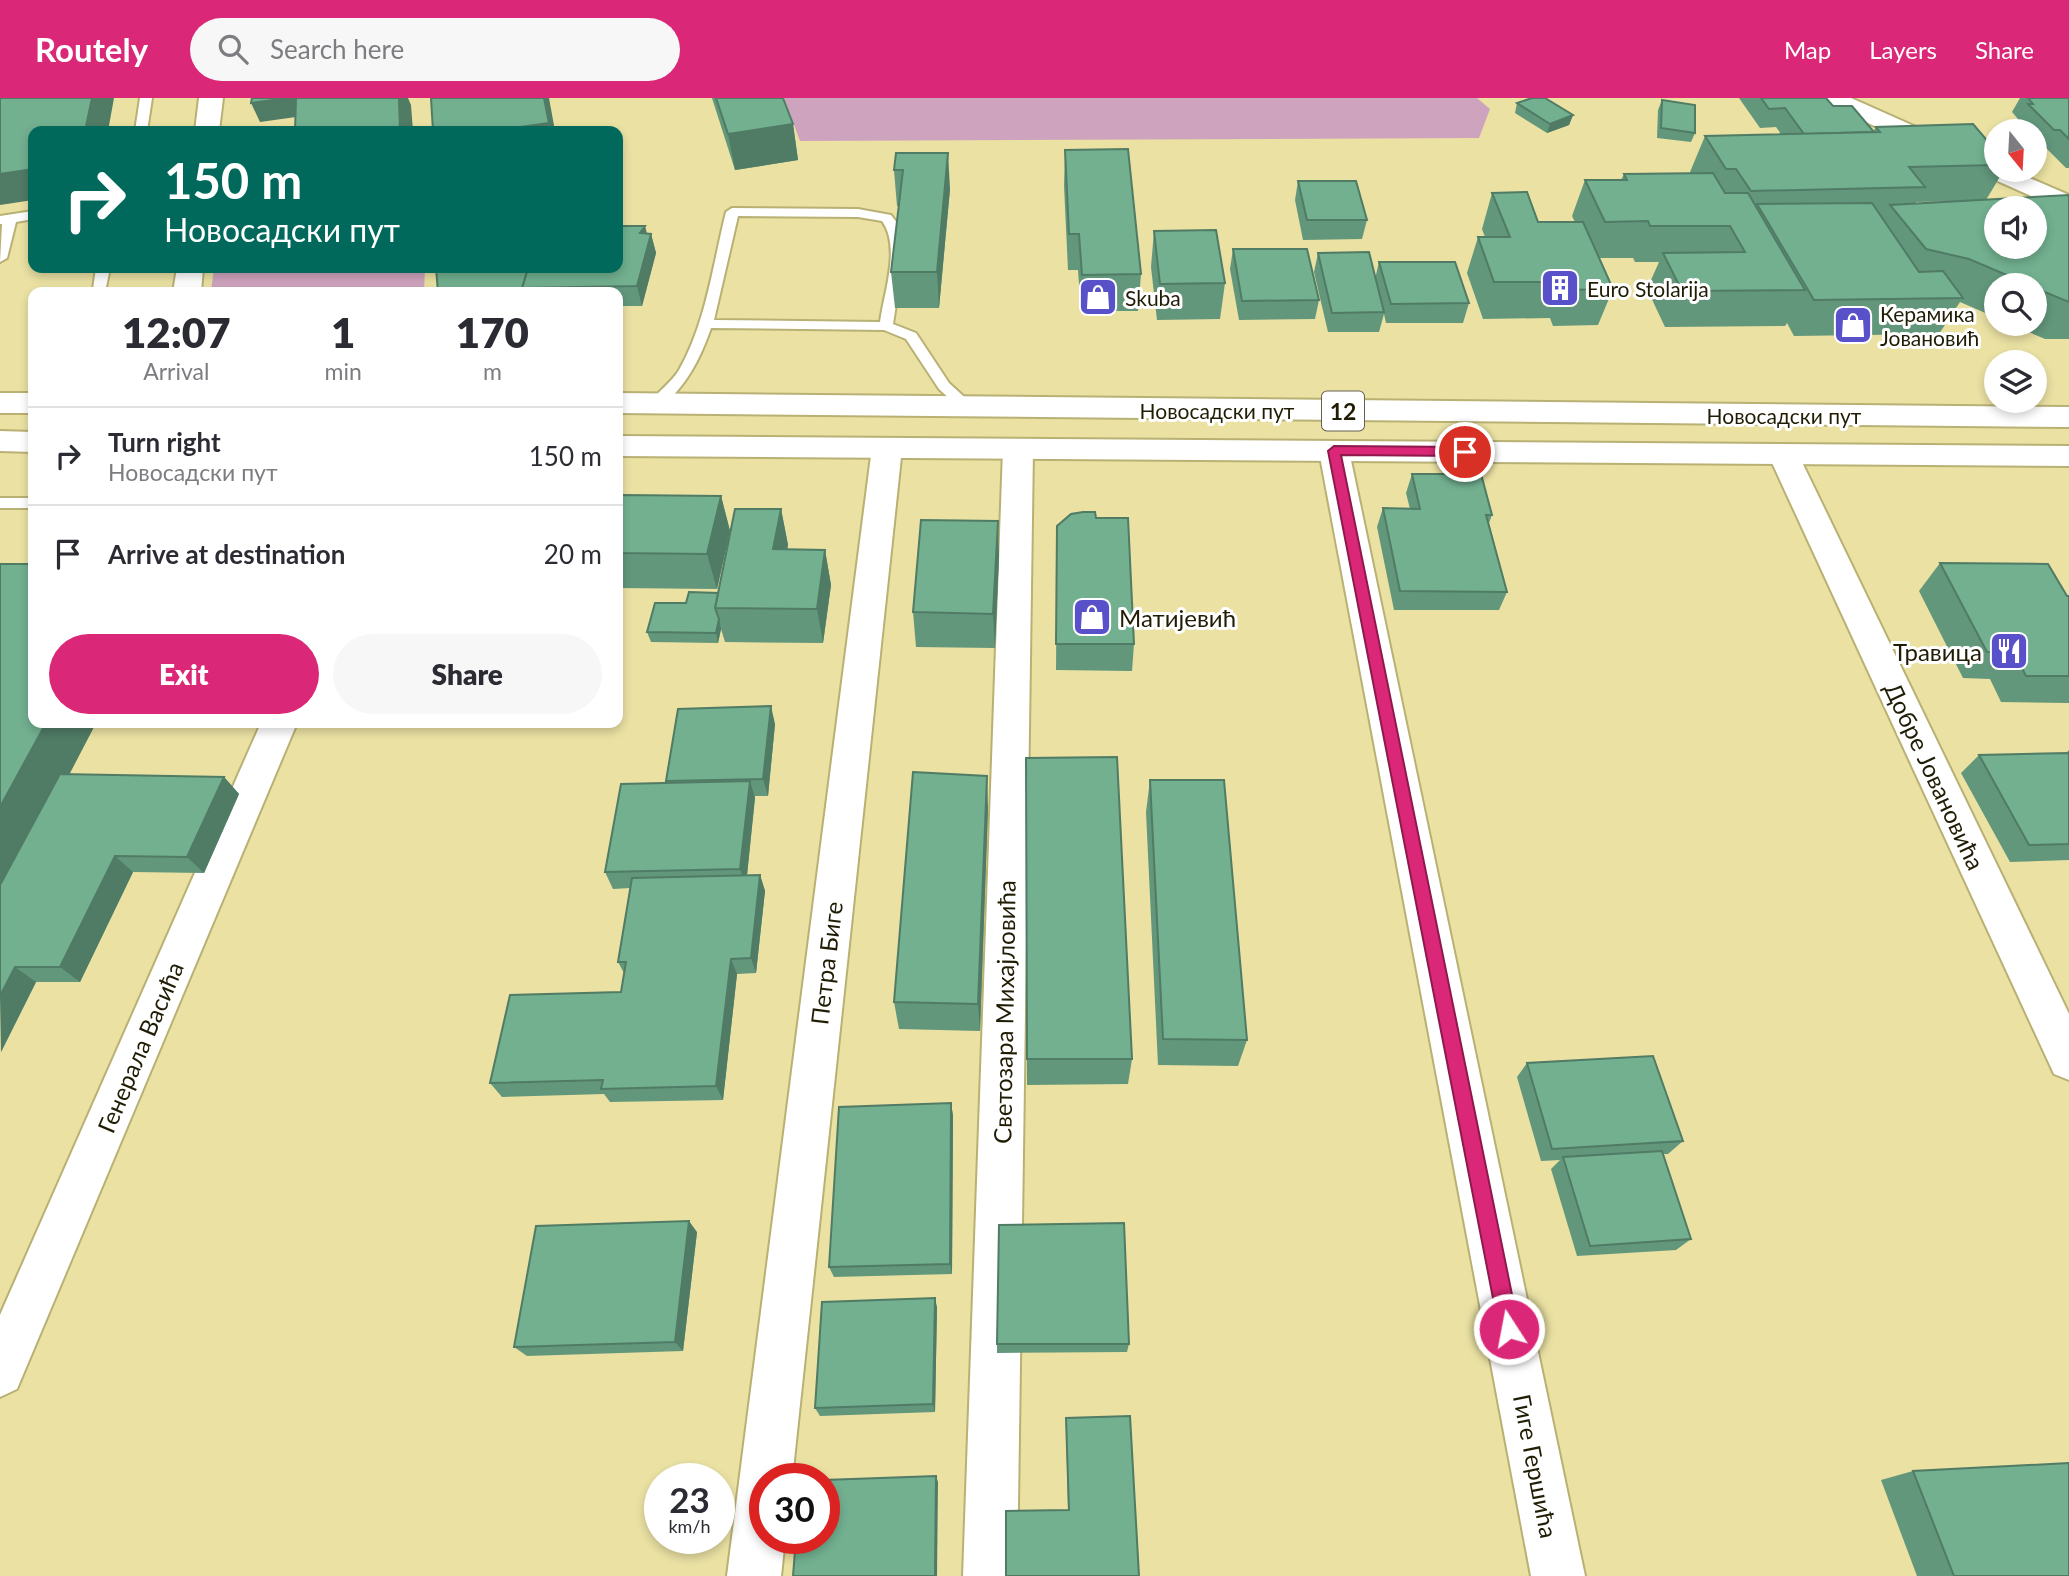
<!DOCTYPE html>
<html lang="en">
<head>
<meta charset="utf-8">
<style>
	:root { --surface:#fff; --page:#f7f7f7; --text:#2b2b33; --muted:#7c7c81; --line:#e1e1e2; --accent:#db2777 }
	body { margin:0; font-family:Lato,sans-serif; background:var(--page); color:var(--text); height:100vh; display:flex; flex-direction:column; font-size:26px; white-space:nowrap }
	* { box-sizing:border-box; margin:0 }
	p { font-size:23px; color:var(--muted) }
	.icon { flex:none; width:38px; height:38px; fill:none; stroke:currentColor; stroke-width:2; stroke-linecap:round; stroke-linejoin:round }
	.map { position:relative; flex:1; overflow:hidden }
	.side { position:absolute; left:28px; top:189px; width:595px; height:441px; display:flex; flex-direction:column; background:var(--surface); border-radius:14px; box-shadow:0 4px 10px #0003 }
	.side>* { flex:none }
	.guide { position:absolute; left:28px; top:28px; width:595px; height:147px; border-radius:14px; box-shadow:0 4px 10px #0003; background:#00695c; color:#fff; overflow:hidden }
	.needle { width:46px; rotate:162deg }
	.fabs { position:absolute; left:1984px; top:21px; display:grid; gap:14px }
	.fabs a { display:grid; place-items:center; width:63px; height:63px; border-radius:50%; background:var(--surface); box-shadow:0 4px 10px #0003; font-size:35px }
	.speed { position:absolute; left:644px; top:1365px; display:flex; gap:14px; font-size:35px; font-weight:700; text-align:center }
	.speed>* { display:grid; place-content:center; width:91px; height:91px; border-radius:50%; background:var(--surface); box-shadow:0 4px 10px #0003; line-height:1 }
	.speed small { font-size:18px; font-weight:400 }
	.speed .limit { border:10px solid #d22; background:#fff; color:#111 }
	.pin { position:absolute; display:grid; place-items:center; width:60px; height:60px; color:#fff; margin:-30px; border:4px solid #fff; border-radius:50%; box-shadow:0 2px 7px #0007 }
	.me { position:absolute; width:77px; margin:-38px; rotate:349deg; stroke-linejoin:round; filter:drop-shadow(0 0 5px #0008) }
	.turn { display:flex; align-items:center; gap:24px; height:147px; padding:0 21px; font-size:32px }
	.turn .icon { width:91px; height:91px; stroke-width:2.5 }
	.turn b { display:block; font-size:49px; line-height:60px }
	.eta { display:flex; justify-content:space-evenly; align-items:center; height:119px; text-align:center }
	.eta b { font-size:42px; font-weight:800; line-height:49px }
	.button { display:flex; gap:14px; margin-top:auto; padding:14px 21px }
	.button a { flex:1; height:80px; border-radius:42px; background:var(--accent); color:#fff; font-size:28px; font-weight:800; line-height:80px; text-align:center }
	.button a+a { background:var(--page); color:var(--text) }
	ul { padding:0; list-style:none }
	li { display:flex; align-items:center; gap:21px; height:98px; padding:0 21px; border-top:2px solid var(--line) }
	li div { flex:1 }
	li b { display:block; font-size:26px }
	li em { font-style:normal }
	header { display:flex; align-items:center; gap:42px; box-sizing:border-box; height:98px; padding:0 35px; background:var(--accent); color:#fff }
	header strong { font-size:33px }
	nav { display:flex; gap:38px; margin-inline-start:auto; font-size:24px }
	.search { width:490px; height:63px; background:var(--page); display:flex; align-items:center; gap:18px; box-sizing:border-box; padding:0 24px; border-radius:38px; color:var(--muted); font-size:26px }
	.map>svg:first-child { display:block }
</style>
</head>
<body>
<header>
<strong>Routely</strong>
<div class="search"><svg class="icon" aria-label="search" viewBox="0 0 24 24"><circle cx="10" cy="10" r="6"/><path d="M15 15l6 6"/></svg>Search here</div>
<nav><a>Map</a><a>Layers</a><a>Share</a></nav>
</header>
<div class="map">
<svg width="2069" height="1478" viewBox="0 0 2069 1478">
	<rect width="100%" height="100%" fill="#eae1a3"/>
	<!-- green -->
	<g fill="#cea3be">
		<path d="M784,0H1477L1490,11L1479,40L800,43Z"/>
		<path d="M214,170H425L424,194H211Z"/>
	</g>
	<g fill="none" stroke-linecap="round" stroke-linejoin="round">
		<!-- lane casing -->
		<g stroke="#b9b074" stroke-width="4">
			<g id="lane">
				<path d="M140,0H152L147,33H135Z"/>
				<path d="M732,110L858,111L891,117L903,133L905,148L893,226L916,235L949,285L973,307L975,310L973,313H963L939,291L906,241L884,232L711,230C700,261 687,287 662,308H652L650,305C658,293 671,285 679,272C706,225 713,166 726,114ZM738,118L858,119L882,123C901,149 884,194 880,224L714,222Z"/>
				<path d="M33,113V121L16,124L7,160L0,164L2,126H0V118Z"/>
				<path d="M96,170H110L105,194H96L93,191Z"/>
				<rect x="0" y="400" width="33" height="10"/>
			</g>
		</g>
		<!-- street casing -->
		<g stroke="#b9b074" stroke-width="4">
			<g id="street">
				<path d="M199,0H223L219,33H195Z"/>
				<path d="M1819,0H1851L1997,65V72H2011L2069,97V115L1823,5Z"/>
				<path d="M177,170H203L201,194H173Z"/>
				<path d="M887,340L898,343L902,350L792,1381H765V1440H785L781,1478H727L872,350L876,343Z"/>
				<path d="M1018,341L1029,344L1033,351L1017,1478H963L1003,351L1007,344Z"/>
				<path d="M1334,343L1345,346L1349,353L1585,1478H1531L1319,353L1323,346Z"/>
				<path d="M1783,346L1794,349L1798,356L2069,916V982L2054,976L1768,356L1772,349Z"/>
				<path d="M261,625H297L17,1291L0,1299V1217Z"/>
			</g>
		</g>
		<!-- primary casing -->
		<g stroke="#b9b074" stroke-width="4">
			<g id="primary">
				<rect x="0" y="295" width="33" height="20"/>
				<path d="M618,295L2069,309V329L618,315Z"/>
				<path d="M0,333L33,334V354L0,353Z"/>
				<path d="M618,338L2069,348V368L618,358Z"/>
			</g>
		</g>
		<!-- lane -->
		<use href="#lane" fill="#fff" fill-rule="evenodd"/>
		<!-- street -->
		<use href="#street" fill="#fff" fill-rule="evenodd"/>
		<!-- primary -->
		<use href="#primary" fill="#fff" fill-rule="evenodd"/>
	</g>
	<!-- wall -->
	<g fill="#62977c" fill-rule="evenodd">
		<path d="M712,0H783L793,26L798,62L735,72Z"/>
		<path d="M1739,0H1826L1833,8L1873,34L1876,29L1997,54V72H2004L1986,102L2069,97V241H2045L2010,226H2035V187H1997V220L1960,204L1939,236L1794,238L1787,225L1785,228L1665,229L1647,191L1659,164H1635L1633,160H1599L1613,191L1598,227L1553,228L1550,220L1483,221L1467,175L1478,139H1485L1482,131L1492,95L1538,124H1575L1572,118L1585,82H1621L1624,76L1690,75V74L1705,38L1781,36L1776,29L1760,30ZM1967,103L1915,106L1916,104Z"/>
		<path d="M2020,0H2069V70H2066L2047,51H2041L2035,45V33H2024L2016,25L2018,21L2012,14Z"/>
		<path d="M1662,2L1695,35L1691,44L1657,40L1658,12Z"/>
		<path d="M1517,5L1573,17L1569,27L1547,35L1515,15Z"/>
		<path d="M1065,52L1141,176L1138,213H1081L1078,172H1068L1064,88Z"/>
		<path d="M896,55L950,91L939,210H895L891,174L899,108H897L894,72Z"/>
		<path d="M1298,83L1367,122L1362,141L1303,142L1295,102Z"/>
		<path d="M1154,133L1225,185L1220,221L1157,222L1151,169Z"/>
		<path d="M647,135L651,136L656,155L642,208H618V194H438Z"/>
		<path d="M1233,151L1319,202L1315,221L1239,222L1230,171Z"/>
		<path d="M1318,155L1375,181L1379,164L1469,205L1463,225H1386L1384,216L1379,234H1328L1314,174Z"/>
		<path d="M1412,376L1492,417L1489,425L1507,494L1499,512H1394L1377,429L1383,410L1410,411L1406,395Z"/>
		<path d="M721,398L730,433L717,491L618,490V411Z"/>
		<path d="M781,411L788,447L787,451L825,452L831,487L823,545L725,544L721,531L718,545L651,544L647,534L686,505L718,495Z"/>
		<path d="M1096,420L1134,546L1132,573L1056,572L1057,428Z"/>
		<path d="M999,458L995,550L916,549L913,514Z"/>
		<path d="M1940,465L2069,498V605L2001,604L1990,581L1963,580L1919,493Z"/>
		<path d="M0,466L33,625H96L69,676L224,679L239,696L204,775L133,774L80,884H36L1,954Z"/>
		<path d="M775,626L768,698H755L747,777H760L765,793L756,875L737,876L723,1002L610,1004L604,996L502,999L490,985L621,894L624,875L618,864L630,790L613,791L605,774L667,685L666,683Z"/>
		<path d="M2069,652V762L2010,764L1961,675L1979,657L2066,655Z"/>
		<path d="M1026,660L1132,961L1128,986L1027,987Z"/>
		<path d="M1150,682L1247,942L1238,968L1158,967L1146,714Z"/>
		<path d="M988,710L980,933L899,931L894,904Z"/>
		<path d="M1527,965L1683,1043L1668,1056H1662L1691,1141L1676,1152L1577,1158L1551,1071L1560,1062L1541,1063L1517,979Z"/>
		<path d="M951,1005L953,1018L952,1176L834,1179L829,1169Z"/>
		<path d="M697,1134L683,1253L527,1258L514,1249Z"/>
		<path d="M935,1200L937,1210L935,1314L820,1318L815,1310Z"/>
		<path d="M997,1246H1129L1127,1254L997,1255Z"/>
		<path d="M1066,1320L1139,1478L1068,1412L1066,1327Z"/>
		<path d="M1913,1373L2069,1478H1917L1881,1382Z"/>
	</g>
	<!-- shaded-wall -->
	<g fill="#507b65">
		<path d="M92,0H114L108,33H85Z"/>
		<path d="M289,0H340L339,13L260,24L251,5Z"/>
		<path d="M399,0H408L411,7L413,33H400Z"/>
		<path d="M544,0H549L555,33H491Z"/>
		<path d="M1573,17L1569,27L1547,35L1550,26Z"/>
		<path d="M793,26L798,62L735,72L728,36Z"/>
		<path d="M948,55L950,91L939,210L937,174Z"/>
		<path d="M33,71V102L0,107V76Z"/>
		<path d="M645,128L649,143L651,136L656,155L642,208L637,188L640,135Z"/>
		<path d="M721,398L730,433L717,491L707,456Z"/>
		<path d="M781,411L788,447L781,486L773,451Z"/>
		<path d="M998,423L999,458L995,550L993,516Z"/>
		<path d="M825,452L831,487L823,545L817,511Z"/>
		<path d="M719,521L721,531L718,545L716,535Z"/>
		<path d="M771,608L775,626L768,698L763,681Z"/>
		<path d="M46,625H96L0,810V709Z"/>
		<path d="M987,678L988,710L980,933L978,906Z"/>
		<path d="M224,679L239,696L204,775L187,759Z"/>
		<path d="M750,683L755,700L746,787L740,771Z"/>
		<path d="M115,758L133,774L80,884L60,869Z"/>
		<path d="M760,777L765,793L756,875L751,860Z"/>
		<path d="M731,861L737,876L723,1002L716,988Z"/>
		<path d="M15,869L36,884L1,954L0,898Z"/>
		<path d="M951,1005L953,1018L952,1176L950,1166Z"/>
		<path d="M689,1123L697,1134L683,1253L675,1244Z"/>
		<path d="M935,1200L937,1210L935,1314L933,1306Z"/>
		<path d="M936,1378L938,1384L937,1478H935Z"/>
	</g>
	<!-- building -->
	<g fill="#72b090" stroke="#507b65" stroke-width="2" fill-rule="evenodd">
		<path d="M0,0H92L85,33H33V71L0,76Z"/>
		<path d="M252,0H289L251,5Z"/>
		<path d="M296,0H399L400,33H295Z"/>
		<path d="M431,0H544L549,25L491,33H433Z"/>
		<path d="M716,0H783L793,26L728,36Z"/>
		<path d="M1532,0H1545L1573,17L1550,26L1517,5Z"/>
		<path d="M1761,0H1826L1833,8H1852L1874,34L1804,36L1785,10L1769,11Z"/>
		<path d="M2028,0H2069V41L2060,32H2054L2028,6H2033Z"/>
		<path d="M1662,2L1695,7V35L1661,30Z"/>
		<path d="M1973,26L1997,54V67L1909,69L1925,89L1751,93L1736,71H1726L1705,38L1880,34L1876,29Z"/>
		<path d="M1128,51L1141,176L1082,177L1079,136H1069L1065,52Z"/>
		<path d="M896,55H948L937,174H891L903,72H894Z"/>
		<path d="M1713,75L1725,95H1748L1805,192L1682,193L1663,155L1745,154L1730,128H1650L1648,123L1605,124L1585,82H1627L1624,76Z"/>
		<path d="M1298,83H1356L1367,122H1307Z"/>
		<path d="M1527,94L1538,124H1583L1613,191L1566,192L1563,184H1494L1478,139H1510L1492,95Z"/>
		<path d="M2069,97V204L2035,190V187H2030L1969,161L1926,151L1890,107ZM1997,110H2035V149H1997Z"/>
		<path d="M1872,105L1919,174L1943,173L1963,200L1814,202L1757,106Z"/>
		<path d="M618,128H645L640,135L651,136L637,188L522,190L528,170H618Z"/>
		<path d="M1216,132L1225,185L1160,186L1154,133Z"/>
		<path d="M1233,151H1307L1319,202L1242,203Z"/>
		<path d="M1369,154L1384,214L1332,215L1318,155Z"/>
		<path d="M1379,164H1455L1469,205L1391,206Z"/>
		<path d="M436,170H528L522,190L524,194H438Z"/>
		<path d="M1412,376H1481L1492,417H1486L1507,494L1400,493L1383,410L1420,411Z"/>
		<path d="M622,397L721,398L707,456L618,455V411Z"/>
		<path d="M735,411H781L773,451L825,452L817,511L715,510Z"/>
		<path d="M1083,414H1095L1096,420H1128L1134,546H1056L1057,428L1071,416Z"/>
		<path d="M921,422L998,423L993,516L913,514Z"/>
		<path d="M1940,465L2048,466L2067,498H2069V578H2026L2014,554H1987Z"/>
		<path d="M0,466H33V625H46L0,709Z"/>
		<path d="M689,494L718,495L715,510L719,521L716,535L647,534L655,505H686Z"/>
		<path d="M771,608L763,681L666,683L678,611Z"/>
		<path d="M2069,655V746L2029,747L1979,657Z"/>
		<path d="M1117,659L1132,961H1027L1026,660Z"/>
		<path d="M913,674L987,678L978,906L894,904Z"/>
		<path d="M60,676L224,679L187,759L115,758L60,869H15L0,898V787Z"/>
		<path d="M1150,682H1224L1247,942L1163,941Z"/>
		<path d="M750,683L740,771L605,774L621,686Z"/>
		<path d="M760,777L751,860L731,861L716,988L601,991L603,982L490,985L510,897L621,894L626,864H618L632,780Z"/>
		<path d="M1653,958L1683,1043L1552,1051L1527,965Z"/>
		<path d="M951,1005L950,1166L829,1169L839,1009Z"/>
		<path d="M1662,1053L1691,1141L1590,1148L1563,1059Z"/>
		<path d="M689,1123L675,1244L514,1249L536,1128Z"/>
		<path d="M1124,1125L1129,1246H997L999,1127Z"/>
		<path d="M935,1200L933,1306L815,1310L822,1204Z"/>
		<path d="M1130,1318L1139,1478H1006V1413L1069,1412L1066,1320Z"/>
		<path d="M2069,1365V1478H1954L1913,1373Z"/>
		<path d="M936,1378L935,1478H793L796,1440H824V1382Z"/>
	</g>
	<!-- route -->
	<path fill="#db2777" stroke="#8e194d" stroke-width="2" d="M1334,348L1465,349L1471,354L1465,358L1341,357L1519,1231L1516,1238L1509,1241L1502,1238L1499,1231L1328,353Z"/>
	<!-- icons -->
	<defs>
		<g id="building-square" transform="scale(2.0125)"><rect x="-9" y="-9" width="18" height="18" rx="4" fill="#5951c9" stroke="#fff"/><path d="M-4-6H4V6H1V3H-1V6H-4ZM-2.5-4.3h1.7v1.8h-1.7ZM.8-4.3h1.7v1.8H.8ZM-2.5-1h1.7V.8h-1.7ZM.8-1h1.7V.8H.8Z" fill="#fff"/></g>
		<g id="shop-square" transform="scale(2.0125)"><rect x="-9" y="-9" width="18" height="18" rx="4" fill="#5951c9" stroke="#fff"/><path d="M-5-2.5h2.3a2.7 3.5 0 0 1 5.4 0H5L5.5 6h-11ZM-1.5-2.5h3a1.5 2.3 0 0 0-3 0Z" fill="#fff"/></g>
		<g id="restaurant-square" transform="scale(2.0125)"><rect x="-9" y="-9" width="18" height="18" rx="4" fill="#5951c9" stroke="#fff"/><path d="M-5-6h1v4h1v-4h1v4h1v-4h1v5L-1.5 .5V6h-2V.5L-5-1ZM5-6V6H3V1.5H1.5Q1.5-4 5-6Z" fill="#fff"/></g>
	</defs>
	<g fill-rule="evenodd">
		<use href="#building-square" x="1560" y="190"/>
		<use href="#shop-square" x="1098" y="199"/>
		<use href="#shop-square" x="1853" y="227"/>
		<use href="#shop-square" x="1092" y="519"/>
		<use href="#restaurant-square" x="2009" y="553"/>
	</g>
	<g text-anchor="middle" dominant-baseline="central" stroke-width="6" stroke-linejoin="round" paint-order="stroke">
		<!-- far-poi labels -->
		<g font-size="21" fill="#211d05" stroke="#fff" text-anchor="start">
			<text x="1587" y="190">Euro Stolarija</text>
			<text x="1125" y="199">Skuba</text>
			<text x="1880" y="215">Керамика<tspan x="1880" dy="24">Јовановић</tspan></text>
		</g>
		<!-- far-street labels -->
		<g font-size="21" fill="#211d05" stroke="#fff">
			<text x="1217" y="312">Новосадски пут</text>
			<text x="1784" y="317">Новосадски пут</text>
		</g>
		<!-- shield labels -->
		<rect fill="#fff" stroke="#646150" stroke-width="2" x="1322" y="293.5" width="42" height="39" rx="5"/>
		<g font-size="23" font-weight="bold" fill="#211d05">
			<text x="1343" y="313">12</text>
		</g>
		<!-- poi labels -->
		<g font-size="24" fill="#211d05" stroke="#fff" text-anchor="start">
			<text x="1119" y="519">Матијевић</text>
			<text x="1982" y="553" text-anchor="end">Травица</text>
		</g>
		<!-- street labels -->
		<g font-size="24" fill="#211d05" stroke="#fff">
			<text transform="translate(1935 678) rotate(65)">Добре Јовановића</text>
			<text transform="translate(826 865) rotate(-83)">Петра Биге</text>
			<text transform="translate(1004 914) rotate(-89)">Светозара Михајловића</text>
			<text transform="translate(140 949) rotate(-67)">Генерала Васића</text>
			<text transform="translate(1536 1368) rotate(79)">Гиге Гершића</text>
		</g>
	</g>
</svg>
<div class="fabs">
<a><svg class="needle" viewBox="-14 -14 28 28"><path d="M0-13l5 13h-10z" fill="#e53935"/><path d="M0 13l5-13h-10z" fill="#7c7c81"/></svg></a>
<a><svg class="icon" aria-label="sound" viewBox="0 0 24 24"><path d="M4 9h4l5-4v14l-5-4H4zM17 9q2 3 0 6"/></svg></a>
<a><svg class="icon" aria-label="search" viewBox="0 0 24 24"><circle cx="10" cy="10" r="6"/><path d="M15 15l6 6"/></svg></a>
<a><svg class="icon" aria-label="layers" viewBox="0 0 24 24"><path d="M12 4l9 5-9 5-9-5zM3 14l9 5 9-5"/></svg></a>
</div>
<div class="speed"><div>23<small>km/h</small></div><div class="limit">30</div></div>
<div class="pin" style="left:1465px;top:354px;background:#d93025"><svg class="icon" aria-label="arrive" viewBox="0 0 24 24"><path d="M6 21V4h12l-3 4 3 4H6"/></svg></div>
<svg class="me" style="left:1509px;top:1231px" viewBox="-20 -20 40 40"><circle r="17" fill="#db2777" stroke="#fff" stroke-width="3"/><path d="M0-11L8 9 0 5-8 9z" fill="#fff"/></svg>
<div class="guide">
<div class="turn"><svg class="icon" aria-label="right" viewBox="0 0 24 24"><path d="M7 20v-9h11M14 6l5 5-5 5"/></svg><div><b>150 m</b>Новосадски пут</div></div>
</div>
<section class="side">
<div class="eta">
<div><b>12:07</b><p>Arrival</p></div>
<div><b>1</b><p>min</p></div>
<div><b>170</b><p>m</p></div>
</div>
<ul>
<li><svg class="icon" aria-label="right" viewBox="0 0 24 24"><path d="M7 20v-9h11M14 6l5 5-5 5"/></svg><div><b>Turn right</b><p>Новосадски пут</p></div><em>150 m</em></li>
<li><svg class="icon" aria-label="arrive" viewBox="0 0 24 24"><path d="M6 21V4h12l-3 4 3 4H6"/></svg><div><b>Arrive at destination</b></div><em>20 m</em></li>
</ul>
<div class="button"><a>Exit</a><a>Share</a></div>
</section>
</div>
</body>
</html>
